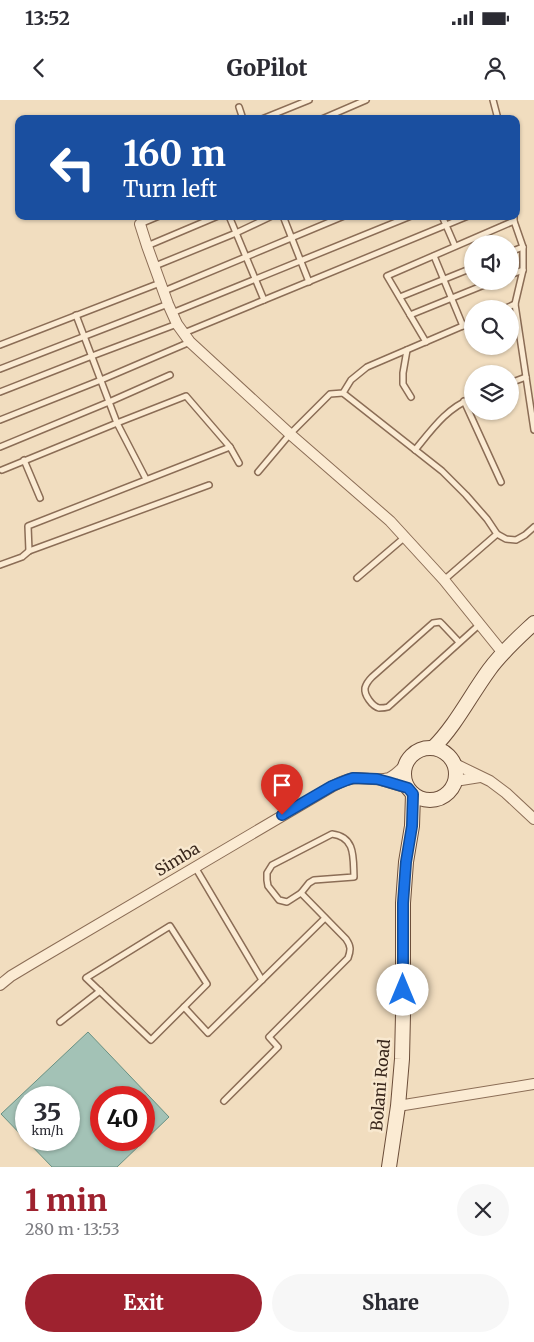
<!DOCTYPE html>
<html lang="en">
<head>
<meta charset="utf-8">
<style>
	:root { --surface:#fff; --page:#f7f7f7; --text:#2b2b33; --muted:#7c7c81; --accent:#9e222f }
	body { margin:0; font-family:Merriweather,serif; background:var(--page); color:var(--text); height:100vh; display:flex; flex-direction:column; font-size:19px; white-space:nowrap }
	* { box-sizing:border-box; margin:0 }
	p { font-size:16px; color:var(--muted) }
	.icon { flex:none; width:28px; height:28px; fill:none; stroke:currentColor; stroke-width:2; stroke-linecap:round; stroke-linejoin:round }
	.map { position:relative; height:1067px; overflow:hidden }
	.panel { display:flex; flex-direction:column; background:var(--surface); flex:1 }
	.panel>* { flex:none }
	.banner { position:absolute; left:15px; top:15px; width:505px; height:105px; border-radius:10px; box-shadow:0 1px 4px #0004; background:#1a4fa0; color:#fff; overflow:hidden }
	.controls { position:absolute; left:464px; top:135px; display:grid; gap:10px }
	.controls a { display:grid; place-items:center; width:55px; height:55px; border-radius:50%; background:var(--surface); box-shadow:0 1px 4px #0004; font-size:25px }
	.speed { position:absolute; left:15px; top:986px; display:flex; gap:10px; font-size:25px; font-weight:700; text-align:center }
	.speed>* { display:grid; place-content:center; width:65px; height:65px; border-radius:50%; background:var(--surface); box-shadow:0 1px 4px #0004; line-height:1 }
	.speed small { font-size:12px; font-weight:400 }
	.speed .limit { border:8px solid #d22; background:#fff; color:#111 }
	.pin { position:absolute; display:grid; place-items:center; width:42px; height:42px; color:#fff; margin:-51px -21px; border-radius:50% 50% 50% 0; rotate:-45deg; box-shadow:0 0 5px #0007 }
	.pin .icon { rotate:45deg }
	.me { position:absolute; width:55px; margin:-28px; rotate:0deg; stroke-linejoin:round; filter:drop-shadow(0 0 4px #0008) }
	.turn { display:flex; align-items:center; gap:18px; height:105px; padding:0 25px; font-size:22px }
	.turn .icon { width:65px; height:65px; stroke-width:2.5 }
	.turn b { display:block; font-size:35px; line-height:42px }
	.round { display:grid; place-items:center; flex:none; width:52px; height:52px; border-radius:26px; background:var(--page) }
	.summary { display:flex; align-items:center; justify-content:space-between; height:85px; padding:0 25px }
	h1 { font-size:30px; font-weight:800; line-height:38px; color:var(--accent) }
	.primary-button { display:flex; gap:10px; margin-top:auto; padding:10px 25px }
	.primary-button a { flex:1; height:58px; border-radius:30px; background:var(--accent); color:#fff; font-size:20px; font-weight:800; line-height:58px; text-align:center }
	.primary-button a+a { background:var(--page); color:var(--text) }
	.status { display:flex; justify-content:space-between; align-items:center; height:35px; padding:0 25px; background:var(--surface); direction:ltr }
	.status svg { height:14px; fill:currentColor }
	header { display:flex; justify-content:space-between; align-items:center; height:65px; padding:0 25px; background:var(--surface); font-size:22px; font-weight:800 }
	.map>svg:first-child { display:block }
</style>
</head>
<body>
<div class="status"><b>13:52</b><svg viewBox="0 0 49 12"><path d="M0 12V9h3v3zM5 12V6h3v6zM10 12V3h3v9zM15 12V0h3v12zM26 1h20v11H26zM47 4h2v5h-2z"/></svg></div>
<header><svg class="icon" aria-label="back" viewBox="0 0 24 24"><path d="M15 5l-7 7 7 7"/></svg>GoPilot<svg class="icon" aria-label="person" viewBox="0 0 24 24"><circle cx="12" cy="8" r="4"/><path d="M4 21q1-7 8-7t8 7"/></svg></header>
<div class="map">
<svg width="534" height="1067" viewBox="0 0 534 1067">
	<rect width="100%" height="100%" fill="#f1ddbf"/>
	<!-- water -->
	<path fill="#a3c2b6" stroke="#699183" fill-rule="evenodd" d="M88,932L169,1017L117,1067H52L1,1014ZM26,998H69V1040H26ZM101,998H144V1040H101Z"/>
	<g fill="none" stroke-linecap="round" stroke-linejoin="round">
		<!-- lane casing -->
		<g stroke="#8b6d56" stroke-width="8">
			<g id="lane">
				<path d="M493,0L498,19"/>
				<path d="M239,7L243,19"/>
				<path d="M262,19L309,0"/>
				<path d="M322,19L366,0"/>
				<path d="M229,116L264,200"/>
				<path d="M283,116L309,182"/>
				<path d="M442,116L455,146"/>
				<path d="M514,116V121L523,147V170L515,204L534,330"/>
				<path d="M140,124L159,116"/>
				<path d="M147,146L218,116"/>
				<path d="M510,152L523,147"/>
				<path d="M434,156L463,226"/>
				<path d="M155,166L236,133L272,116"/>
				<path d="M510,175L523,170"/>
				<path d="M164,191L344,116"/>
				<path d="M400,197L472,168"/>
				<path d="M504,209L515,204"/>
				<path d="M172,213L411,116"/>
				<path d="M76,215L117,323L146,379"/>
				<path d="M410,215L494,181"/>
				<path d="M184,233L468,116"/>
				<path d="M426,242L387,176L514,121"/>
				<path d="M0,245L160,183"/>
				<path d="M407,250L403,273V284L411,297"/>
				<path d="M0,269L168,204"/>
				<path d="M510,283L526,277"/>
				<path d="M0,292L92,256L177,224"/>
				<path d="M343,293L442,371L466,395L487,419L497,434L506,439L516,440L525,435L534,427"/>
				<path d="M464,301L501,382"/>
				<path d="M0,320L101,280L190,242"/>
				<path d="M0,347L109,302L170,275"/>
				<path d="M415,350C433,328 446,309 472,298"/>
				<path d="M24,360L40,398"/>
				<path d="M2,370L117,323L186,296L230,347L239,363"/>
				<path d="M258,372L290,334L330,294L343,293L351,280L367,267L472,222"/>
				<path d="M29,451L28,426L230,347"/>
				<path d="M0,465L22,457L29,451L209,385"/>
				<path d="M357,478L405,437"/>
				<path d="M444,480L497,434"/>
				<path d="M459,542L442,524L440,522L433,523L372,577C369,580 366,584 365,588C364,595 372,606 379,608C382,608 385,608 388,607L480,524"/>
				<path d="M332,734C356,737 353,758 354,777L314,780L309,783L301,793L287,802L279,800L268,786L267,780V773L272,765Z"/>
				<path d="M195,767L262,880"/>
				<path d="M170,826L207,884L151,940L86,878Z"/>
				<path d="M184,907L208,933L325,818"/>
				<path d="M60,922L100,891"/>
				<path d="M224,1001L278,947L269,937L348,858C351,850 351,846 346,839L301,793"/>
			</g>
		</g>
		<!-- street casing -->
		<g stroke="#8b6d56" stroke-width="12">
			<g id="street">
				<path d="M140,124L147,146L168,204L177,224L190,242L290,334L390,421L444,480L503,553"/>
				<path d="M453,663L490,681L506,693L534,719"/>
				<path d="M381,680L408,688"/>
				<path d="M455,681L480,677"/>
				<path d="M0,885L11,876L31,864L333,686C340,682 347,679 356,678C366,678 379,681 389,678C396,675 400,670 405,665"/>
				<path d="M398,1006L534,984"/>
			</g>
		</g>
		<!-- secondary casing -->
		<g stroke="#6c4e3a" stroke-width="16">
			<g id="secondary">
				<circle cx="430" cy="674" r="26"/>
				<path d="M433,648C456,625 470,596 489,570C502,552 518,538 534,523"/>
				<path d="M389,1067L398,1006L402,959L403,914V803L406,762L412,726L413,694"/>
			</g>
		</g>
		<!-- lane -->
		<use href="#lane" stroke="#fbebd3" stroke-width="5"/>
		<!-- street -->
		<use href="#street" stroke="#fbebd3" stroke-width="10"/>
		<!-- secondary -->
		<use href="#secondary" stroke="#fbebd3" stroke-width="14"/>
	</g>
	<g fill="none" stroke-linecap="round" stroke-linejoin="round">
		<!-- route casing -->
		<g stroke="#114b97" stroke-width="12">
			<path id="route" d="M282,715L332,686L347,680L353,678L377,679L388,682L408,688L413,694L412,726L406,762L403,803V890"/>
		</g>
		<!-- route -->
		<use href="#route" stroke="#1a73e8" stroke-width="9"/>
	</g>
	<g text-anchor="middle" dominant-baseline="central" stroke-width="5" stroke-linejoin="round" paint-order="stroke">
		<!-- street labels -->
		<g font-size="16" fill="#39271c" stroke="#f8e8cf">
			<text transform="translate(177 759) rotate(-31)">Simba</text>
			<text transform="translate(380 985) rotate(-85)">Bolani Road</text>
		</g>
	</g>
</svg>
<div class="controls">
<a><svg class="icon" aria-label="sound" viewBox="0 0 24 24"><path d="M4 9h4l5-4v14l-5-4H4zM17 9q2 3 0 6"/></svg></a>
<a><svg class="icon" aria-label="search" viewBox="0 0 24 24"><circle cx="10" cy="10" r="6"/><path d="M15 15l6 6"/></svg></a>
<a><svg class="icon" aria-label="layers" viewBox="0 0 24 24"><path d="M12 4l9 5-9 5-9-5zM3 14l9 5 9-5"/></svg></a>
</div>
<div class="speed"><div>35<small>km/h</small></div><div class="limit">40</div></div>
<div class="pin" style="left:282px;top:715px;background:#d93025"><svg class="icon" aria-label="arrive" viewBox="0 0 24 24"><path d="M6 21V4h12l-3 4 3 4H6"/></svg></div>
<svg class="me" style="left:403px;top:890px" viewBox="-20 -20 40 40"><circle r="19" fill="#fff"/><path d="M0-13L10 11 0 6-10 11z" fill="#1a73e8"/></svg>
<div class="banner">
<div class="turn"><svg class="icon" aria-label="left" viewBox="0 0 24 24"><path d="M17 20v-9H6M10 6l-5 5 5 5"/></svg><div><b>160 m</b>Turn left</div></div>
</div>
</div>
<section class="panel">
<div class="summary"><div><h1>1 min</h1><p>280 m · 13:53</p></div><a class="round"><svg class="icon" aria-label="close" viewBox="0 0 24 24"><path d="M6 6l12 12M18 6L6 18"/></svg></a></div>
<div class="primary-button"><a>Exit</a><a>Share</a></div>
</section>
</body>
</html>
